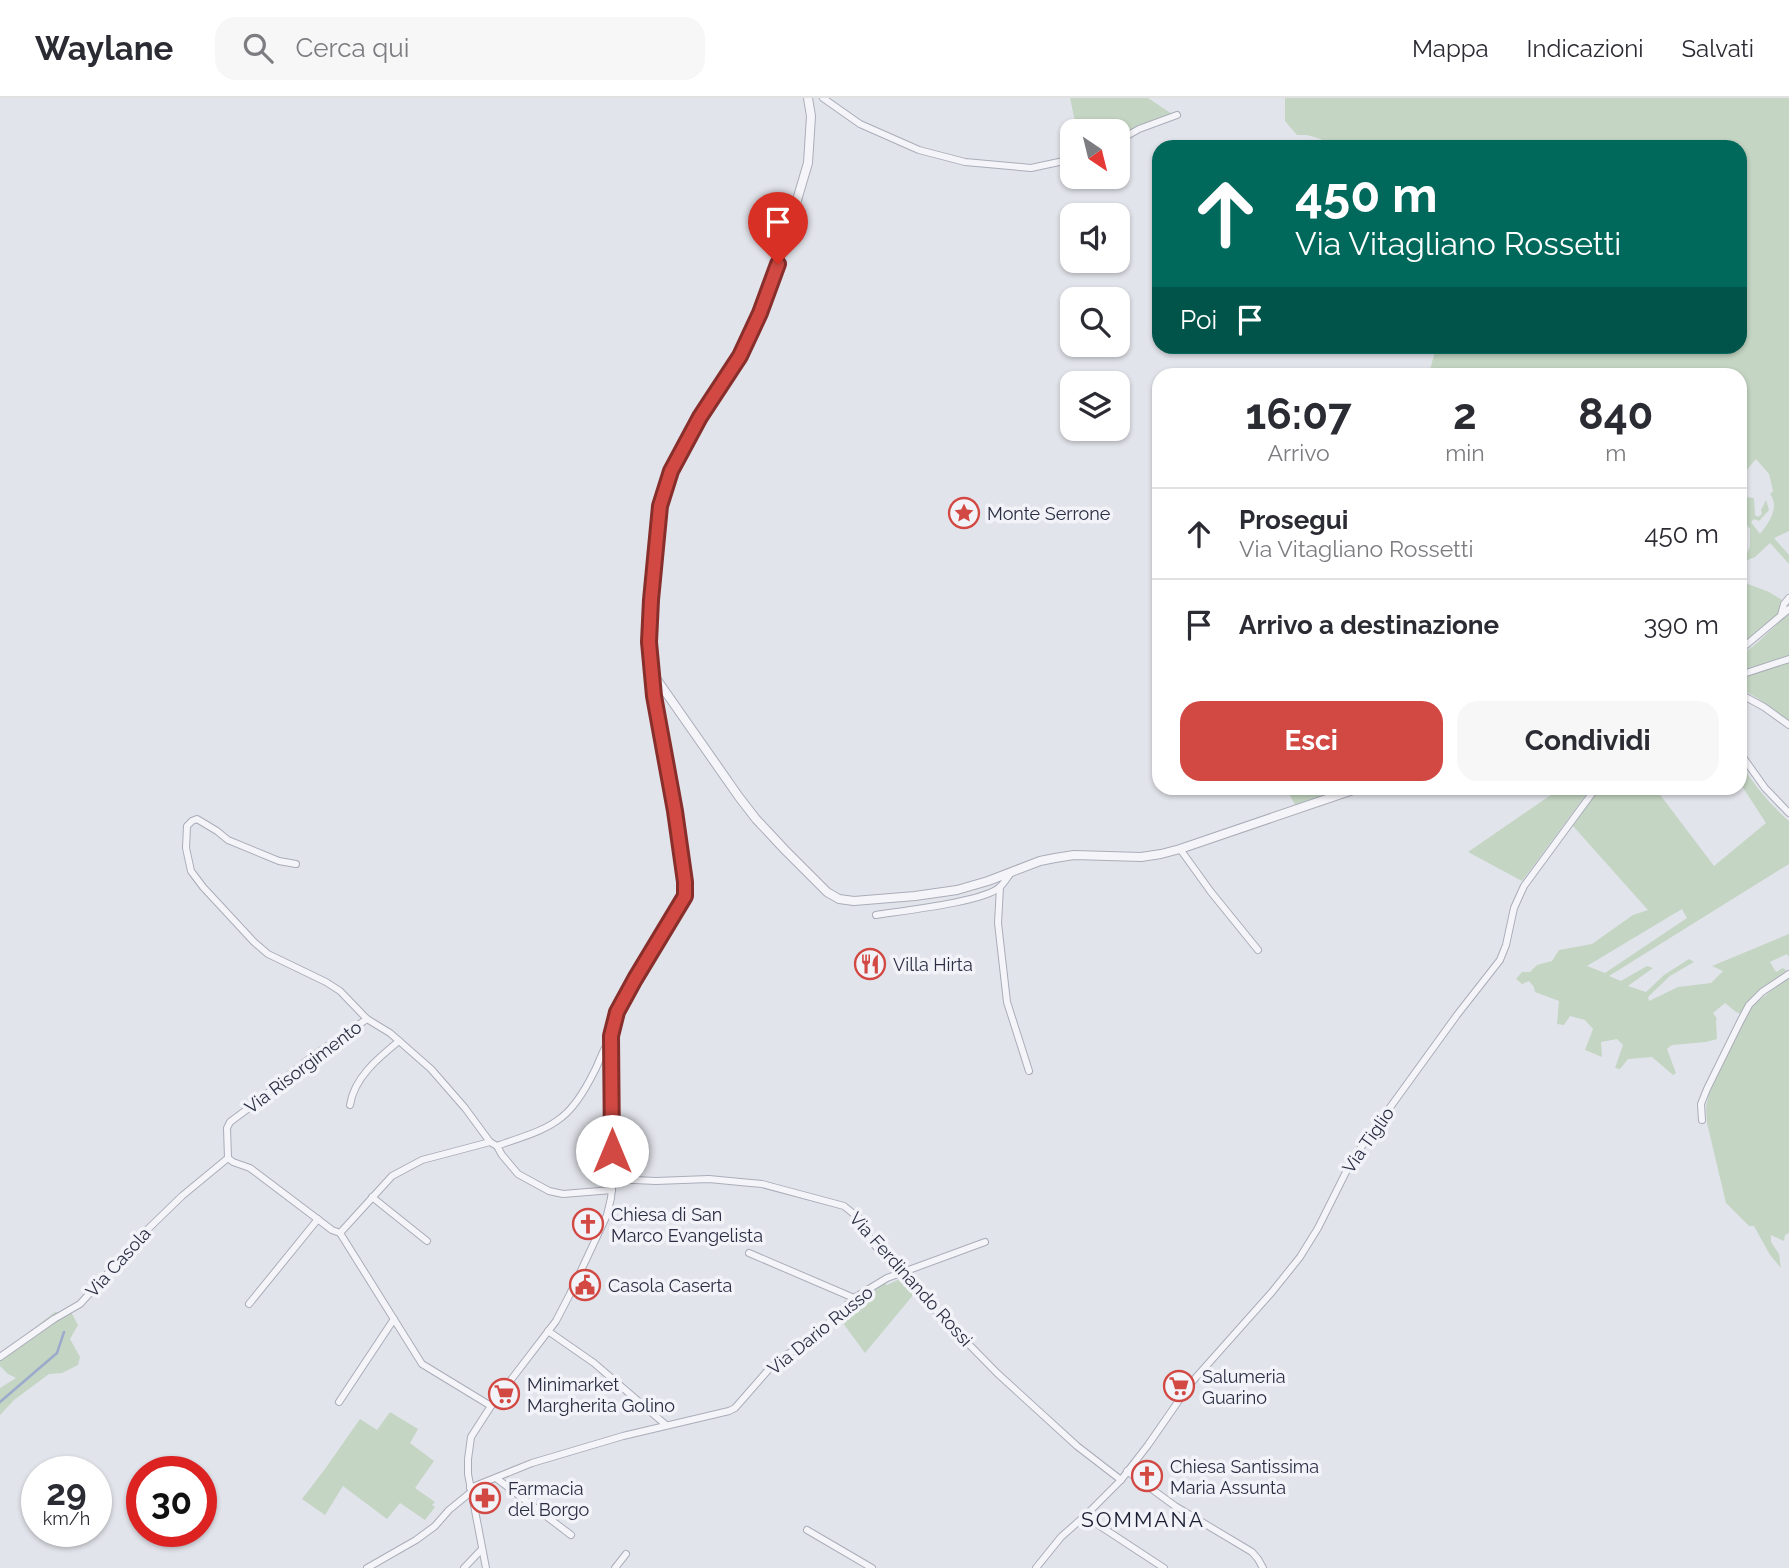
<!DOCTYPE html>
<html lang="it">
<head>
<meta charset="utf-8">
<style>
	:root { --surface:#fff; --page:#f7f7f7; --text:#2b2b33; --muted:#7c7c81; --line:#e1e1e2; --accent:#d24944 }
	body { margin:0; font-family:Raleway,sans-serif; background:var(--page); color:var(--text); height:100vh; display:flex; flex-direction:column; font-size:26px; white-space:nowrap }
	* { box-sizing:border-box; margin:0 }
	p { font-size:23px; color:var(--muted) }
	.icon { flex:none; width:38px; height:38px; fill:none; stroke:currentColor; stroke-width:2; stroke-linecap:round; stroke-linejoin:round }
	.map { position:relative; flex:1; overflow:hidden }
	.details { position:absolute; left:1152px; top:270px; width:595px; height:427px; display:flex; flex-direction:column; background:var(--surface); border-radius:21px; box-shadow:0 2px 5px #0004 }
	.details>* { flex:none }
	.top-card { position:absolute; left:1152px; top:42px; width:595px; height:214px; border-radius:21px; box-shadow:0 2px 5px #0004; background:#00695c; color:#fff; overflow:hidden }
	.needle { width:46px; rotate:145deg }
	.tools { position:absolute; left:1060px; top:21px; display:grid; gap:14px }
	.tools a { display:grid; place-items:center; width:70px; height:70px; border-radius:14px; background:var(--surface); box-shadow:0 2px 5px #0004; font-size:35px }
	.speed { position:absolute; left:21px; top:1358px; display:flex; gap:14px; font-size:35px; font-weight:700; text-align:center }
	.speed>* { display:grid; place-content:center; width:91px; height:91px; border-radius:50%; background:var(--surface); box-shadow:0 2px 5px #0004; line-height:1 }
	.speed small { font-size:18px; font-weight:400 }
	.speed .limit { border:10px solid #d22; background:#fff; color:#111 }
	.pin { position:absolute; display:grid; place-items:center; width:60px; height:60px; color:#fff; margin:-72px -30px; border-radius:50% 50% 50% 0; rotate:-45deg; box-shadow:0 0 7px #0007 }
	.pin .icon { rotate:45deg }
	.me { position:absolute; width:77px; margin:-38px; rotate:0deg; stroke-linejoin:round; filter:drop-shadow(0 0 5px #0008) }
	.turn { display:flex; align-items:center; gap:24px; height:147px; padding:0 28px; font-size:32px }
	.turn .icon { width:91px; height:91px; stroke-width:2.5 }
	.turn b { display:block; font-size:49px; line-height:60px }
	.then { display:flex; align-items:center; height:66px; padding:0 28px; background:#0003; gap:14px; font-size:26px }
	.eta { display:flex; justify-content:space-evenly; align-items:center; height:119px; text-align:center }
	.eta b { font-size:42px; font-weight:700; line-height:49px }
	.primary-button { display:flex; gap:14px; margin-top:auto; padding:14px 28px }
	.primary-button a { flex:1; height:80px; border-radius:21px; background:var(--accent); color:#fff; font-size:28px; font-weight:700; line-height:80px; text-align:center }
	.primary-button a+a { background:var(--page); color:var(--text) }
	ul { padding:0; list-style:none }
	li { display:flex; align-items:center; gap:21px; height:91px; padding:0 28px; border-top:2px solid var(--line) }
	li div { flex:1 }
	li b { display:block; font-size:26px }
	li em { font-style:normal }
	header { display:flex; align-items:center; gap:42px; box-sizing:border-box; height:98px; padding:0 35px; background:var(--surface); border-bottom:2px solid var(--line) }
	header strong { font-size:33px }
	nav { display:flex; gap:38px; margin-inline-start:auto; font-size:24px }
	.search { width:490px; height:63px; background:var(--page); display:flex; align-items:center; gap:18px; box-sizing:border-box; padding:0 24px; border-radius:21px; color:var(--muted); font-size:26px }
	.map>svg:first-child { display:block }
</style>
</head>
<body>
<header>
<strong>Waylane</strong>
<div class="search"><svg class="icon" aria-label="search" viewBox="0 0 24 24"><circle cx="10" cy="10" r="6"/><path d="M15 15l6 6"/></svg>Cerca qui</div>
<nav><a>Mappa</a><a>Indicazioni</a><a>Salvati</a></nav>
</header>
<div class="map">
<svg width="1789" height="1470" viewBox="0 0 1789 1470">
	<rect width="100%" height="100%" fill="#e2e4eb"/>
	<!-- green -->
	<g fill="#c4d5c3" fill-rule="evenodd">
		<path d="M1070,0H1148L1172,16L1124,37H1118V33H1077Z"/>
		<path d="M1285,0H1789V433L1774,440L1789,457V466L1770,445L1755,459L1743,464L1750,449V431L1740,419V404L1746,399L1754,400L1755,417L1758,419L1762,416L1761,412L1766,402L1769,412L1759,423L1754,421L1751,424L1760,436C1769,425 1780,409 1770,396L1773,393L1769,376L1756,361L1740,380V276H1429L1436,249L1740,248V49H1338L1326,47L1321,41L1307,37H1297L1285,23Z"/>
		<path d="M1740,483L1769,494L1782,502L1778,516L1740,547Z"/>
		<path d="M1789,515V559L1740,575V558L1757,545Z"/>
		<path d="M1789,564V624C1773,611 1758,599 1740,591V580Z"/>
		<path d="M1740,665C1754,686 1769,706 1789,723V766L1609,878L1621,883L1647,868L1653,870L1628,888L1646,894L1664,877L1689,861L1694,864L1670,878L1648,899L1649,903L1678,889L1711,885L1723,873L1712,868L1789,836V859L1787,856L1770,864L1776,874L1783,870L1787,873L1759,894L1741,916L1736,914L1725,905L1713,915L1717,921L1716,923L1717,941L1706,944L1672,947L1667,951L1676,975L1673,977L1652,959L1628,961L1620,971L1615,970L1623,947L1617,941L1601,944L1602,959L1585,952L1593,931L1585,922L1570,918L1564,927L1557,926L1559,903L1535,894L1534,889L1529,883L1522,886L1516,881L1522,874H1530L1537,867L1552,863L1559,852L1592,846L1633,817L1648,812L1573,728L1599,690H1655L1714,768L1766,725L1740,685ZM1682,811L1687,820L1605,875L1587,868Z"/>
		<path d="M1286,690H1347L1295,707Z"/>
		<path d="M1561,690H1591L1522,783L1468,754Z"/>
		<path d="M1789,879V1135L1785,1137L1784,1143L1771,1137V1144L1779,1156L1781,1170L1770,1157L1754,1128H1749L1726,1105L1707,1025L1706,1009L1709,996L1742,921L1752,908Z"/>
		<path d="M900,1181L914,1196L865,1255L840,1221V1218L850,1208L884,1185L887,1187Z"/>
		<path d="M55,1214H71L78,1227L70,1241L80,1259L78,1267L62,1275L49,1276L14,1302L0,1317V1290L16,1280L8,1276L0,1268V1262L20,1241Z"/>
		<path d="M390,1314L418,1331L410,1345L434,1363L415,1390L435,1404L432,1407L435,1409L425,1422L400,1405L387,1421L343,1388L325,1417L302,1401L325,1371L360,1321L377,1332Z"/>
	</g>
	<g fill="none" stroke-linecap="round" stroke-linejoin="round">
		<!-- stream -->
		<path stroke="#9caacb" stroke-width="2.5" d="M0,1304L57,1255L64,1234"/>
		<!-- minor casing -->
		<g stroke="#aaadb9" stroke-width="8">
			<g id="minor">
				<path d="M823,0L860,26L919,52L965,64L1031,70L1073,61"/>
				<path d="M1118,43L1139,31L1177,17"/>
				<path d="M1781,517L1784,506L1789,500"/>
				<path d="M1740,552L1789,511"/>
				<path d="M1740,577L1789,561"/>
				<path d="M1740,596L1764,609L1789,627"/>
				<path d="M1740,655L1765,690L1789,715"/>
				<path d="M1180,751L1211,794L1258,852"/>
				<path d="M296,766L279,763L228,742L217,733L197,721L192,723L187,728L186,750L191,773L203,789L254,844L268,856L326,884L340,893L367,921L390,935L431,971L465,1010L490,1044L497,1048L502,1057L518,1076L549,1093L563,1096L612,1092"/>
				<path d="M1000,789L998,825L1007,904L1029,973"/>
				<path d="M876,817C901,813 984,804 1000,789C1004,785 1007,780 1010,776"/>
				<path d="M350,1007C354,980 378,960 399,943"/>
				<path d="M1702,1022L1701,1006L1707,991L1741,922L1749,907L1762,894L1789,876"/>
				<path d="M497,1048C518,1040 544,1034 562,1019C576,1008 586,990 594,974C600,963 603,950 611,940"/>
				<path d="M228,1060L233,1064L250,1070L332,1132L340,1135L422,1266L491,1308"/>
				<path d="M228,1060L227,1030L230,1024L257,1004L310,960L367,921"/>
				<path d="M613,1081L656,1083L709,1081L740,1084L762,1086L844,1108L860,1121L872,1144L900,1176L997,1275L1077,1348L1121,1382"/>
				<path d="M372,1099L427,1143"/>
				<path d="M340,1135L392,1078L422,1062L490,1044"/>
				<path d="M749,1155L854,1200"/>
				<path d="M249,1206L318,1121"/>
				<path d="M548,1233L594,1265L666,1327"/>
				<path d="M0,1259L54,1221L80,1206L148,1131L182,1098L228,1060"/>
				<path d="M339,1304L394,1221"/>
				<path d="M1127,1373L1175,1408L1252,1454L1258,1461L1263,1470"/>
				<path d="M496,1380L571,1437"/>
				<path d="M470,1390L532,1365L623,1338L729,1313L735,1310L770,1270L786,1257L810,1243L854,1200L887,1180L985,1144"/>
				<path d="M1087,1416L1100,1428L1164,1470"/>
				<path d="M807,1432L872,1470"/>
				<path d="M367,1470L416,1442L435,1428L449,1412L471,1394"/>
				<path d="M464,1470L482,1451"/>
				<path d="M486,1470L468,1376V1361L471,1339L491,1308L556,1223L570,1196L607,1117L611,1100L613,1081L611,938L617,914L635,881L685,798C685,724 658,651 653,577"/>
				<path d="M615,1470L626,1456"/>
				<path d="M1036,1470L1061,1439L1087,1416L1121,1382L1148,1347L1191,1285L1272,1194L1300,1159L1318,1130L1352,1062L1457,917L1500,862L1506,847L1514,810L1524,788L1596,690"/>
			</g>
		</g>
		<!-- tertiary casing -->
		<g stroke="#aaadb9" stroke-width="10">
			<path id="tertiary" d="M808,0L811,18L808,65L778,166L760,215L740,258L691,335L671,373L660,408L651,502L649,544L653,576L739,699L756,721L785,752L827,794L839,801L854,803L915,798L957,792L988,783L1040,763L1055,760L1074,757L1141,759L1161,756L1180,751L1359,690"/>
		</g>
		<!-- minor -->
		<use href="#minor" stroke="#f5f5f9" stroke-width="6"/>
		<!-- tertiary -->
		<use href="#tertiary" stroke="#f5f5f9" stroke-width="8"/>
	</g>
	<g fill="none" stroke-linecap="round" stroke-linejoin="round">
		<!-- route casing -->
		<g stroke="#882f2c" stroke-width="18">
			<path id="route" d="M612,1053L611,938L617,914L635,881L685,798V784L675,713L654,598L649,544L651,502L660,408L671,373L700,319L740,258L760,215L778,166"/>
		</g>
		<!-- route -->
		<use href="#route" stroke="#d24944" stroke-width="12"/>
	</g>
	<!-- icons -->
	<defs>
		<g id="sight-ring" transform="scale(1.575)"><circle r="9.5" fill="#f2f3f8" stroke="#d24944" stroke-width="1.5"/><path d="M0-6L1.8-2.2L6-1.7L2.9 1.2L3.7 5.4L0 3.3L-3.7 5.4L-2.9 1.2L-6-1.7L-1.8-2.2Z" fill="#d24944"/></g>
		<g id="restaurant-ring" transform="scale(1.575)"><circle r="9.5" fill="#f2f3f8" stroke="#d24944" stroke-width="1.5"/><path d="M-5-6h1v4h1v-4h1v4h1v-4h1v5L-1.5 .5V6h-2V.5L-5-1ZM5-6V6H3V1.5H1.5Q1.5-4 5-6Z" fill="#d24944"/></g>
		<g id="church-ring" transform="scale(1.575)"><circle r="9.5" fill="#f2f3f8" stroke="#d24944" stroke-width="1.5"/><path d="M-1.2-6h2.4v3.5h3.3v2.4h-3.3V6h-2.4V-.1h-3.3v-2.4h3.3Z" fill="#d24944"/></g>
		<g id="civic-ring" transform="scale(1.575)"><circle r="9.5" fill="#f2f3f8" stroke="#d24944" stroke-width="1.5"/><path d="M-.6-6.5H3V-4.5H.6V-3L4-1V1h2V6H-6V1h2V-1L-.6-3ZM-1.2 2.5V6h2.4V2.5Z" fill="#d24944"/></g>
		<g id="supermarket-ring" transform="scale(1.575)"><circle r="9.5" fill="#f2f3f8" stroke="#d24944" stroke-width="1.5"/><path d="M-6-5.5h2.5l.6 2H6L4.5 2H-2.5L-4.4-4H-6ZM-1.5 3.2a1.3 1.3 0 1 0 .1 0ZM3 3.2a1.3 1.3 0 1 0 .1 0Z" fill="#d24944"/></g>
		<g id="pharmacy-ring" transform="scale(1.575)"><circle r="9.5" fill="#f2f3f8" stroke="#d24944" stroke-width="1.5"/><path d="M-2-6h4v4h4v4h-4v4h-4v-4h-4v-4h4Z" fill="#d24944"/></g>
	</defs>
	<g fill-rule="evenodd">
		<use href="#sight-ring" x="964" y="415"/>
		<use href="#restaurant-ring" x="870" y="866"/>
		<use href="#church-ring" x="588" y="1126"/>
		<use href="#civic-ring" x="585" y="1187"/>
		<use href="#supermarket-ring" x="1179" y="1288"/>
		<use href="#supermarket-ring" x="504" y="1296"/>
		<use href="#church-ring" x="1147" y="1378"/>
		<use href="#pharmacy-ring" x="485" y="1400"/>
	</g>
	<g text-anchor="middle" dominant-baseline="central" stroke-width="7" stroke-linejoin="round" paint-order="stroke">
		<!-- poi labels -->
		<g font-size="18" fill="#292e43" stroke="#f2f3f8" text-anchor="start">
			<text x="987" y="415">Monte Serrone</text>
			<text x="893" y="866">Villa Hirta</text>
			<text x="611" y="1116">Chiesa di San<tspan x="611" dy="21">Marco Evangelista</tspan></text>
			<text x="608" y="1187">Casola Caserta</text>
			<text x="1202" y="1278">Salumeria<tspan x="1202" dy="21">Guarino</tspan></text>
			<text x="527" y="1286">Minimarket<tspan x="527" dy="21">Margherita Golino</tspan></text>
			<text x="1170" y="1368">Chiesa Santissima<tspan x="1170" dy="21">Maria Assunta</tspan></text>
			<text x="508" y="1390">Farmacia<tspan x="508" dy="21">del Borgo</tspan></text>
		</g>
		<!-- street labels -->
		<g font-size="18" fill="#292e43" stroke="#f2f3f8">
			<text transform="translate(303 969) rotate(-37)">Via Risorgimento</text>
			<text transform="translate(1368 1042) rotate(-55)">Via Tiglio</text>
			<text transform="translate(118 1164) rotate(-48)">Via Casola</text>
			<text transform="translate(911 1181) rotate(48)">Via Ferdinando Rossi</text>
			<text transform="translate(820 1232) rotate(-39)">Via Dario Russo</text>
		</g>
		<!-- quarter labels -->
		<g font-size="21" letter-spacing="2" fill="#1b1f34" stroke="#f2f3f8">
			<text x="1143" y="1421">SOMMANA</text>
		</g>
	</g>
</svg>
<div class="tools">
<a><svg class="needle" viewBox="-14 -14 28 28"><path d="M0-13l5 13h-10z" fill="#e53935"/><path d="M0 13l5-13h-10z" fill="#7c7c81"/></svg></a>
<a><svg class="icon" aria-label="sound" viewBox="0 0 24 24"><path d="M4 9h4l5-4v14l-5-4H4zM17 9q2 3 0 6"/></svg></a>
<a><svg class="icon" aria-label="search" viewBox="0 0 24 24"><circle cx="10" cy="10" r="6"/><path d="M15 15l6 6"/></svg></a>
<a><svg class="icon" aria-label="layers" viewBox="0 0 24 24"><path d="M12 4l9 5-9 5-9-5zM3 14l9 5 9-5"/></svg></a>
</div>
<div class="speed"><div>29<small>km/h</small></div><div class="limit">30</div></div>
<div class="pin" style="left:778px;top:166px;background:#d93025"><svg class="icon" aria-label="arrive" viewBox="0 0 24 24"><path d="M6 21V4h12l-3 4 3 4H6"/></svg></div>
<svg class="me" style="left:612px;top:1053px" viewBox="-20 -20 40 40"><circle r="19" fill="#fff"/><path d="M0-13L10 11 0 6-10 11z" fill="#d24944"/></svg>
<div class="top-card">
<div class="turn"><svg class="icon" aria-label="ahead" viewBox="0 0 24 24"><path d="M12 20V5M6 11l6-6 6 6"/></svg><div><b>450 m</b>Via Vitagliano Rossetti</div></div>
<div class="then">Poi<svg class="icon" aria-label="arrive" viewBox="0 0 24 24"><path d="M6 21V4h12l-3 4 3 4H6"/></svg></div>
</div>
<section class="details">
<div class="eta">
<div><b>16:07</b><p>Arrivo</p></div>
<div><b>2</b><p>min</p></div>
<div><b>840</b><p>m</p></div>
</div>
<ul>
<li><svg class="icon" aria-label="ahead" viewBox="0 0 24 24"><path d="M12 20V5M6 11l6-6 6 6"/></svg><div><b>Prosegui</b><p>Via Vitagliano Rossetti</p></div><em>450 m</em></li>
<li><svg class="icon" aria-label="arrive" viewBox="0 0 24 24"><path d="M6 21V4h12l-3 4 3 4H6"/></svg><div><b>Arrivo a destinazione</b></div><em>390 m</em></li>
</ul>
<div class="primary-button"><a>Esci</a><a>Condividi</a></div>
</section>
</div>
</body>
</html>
